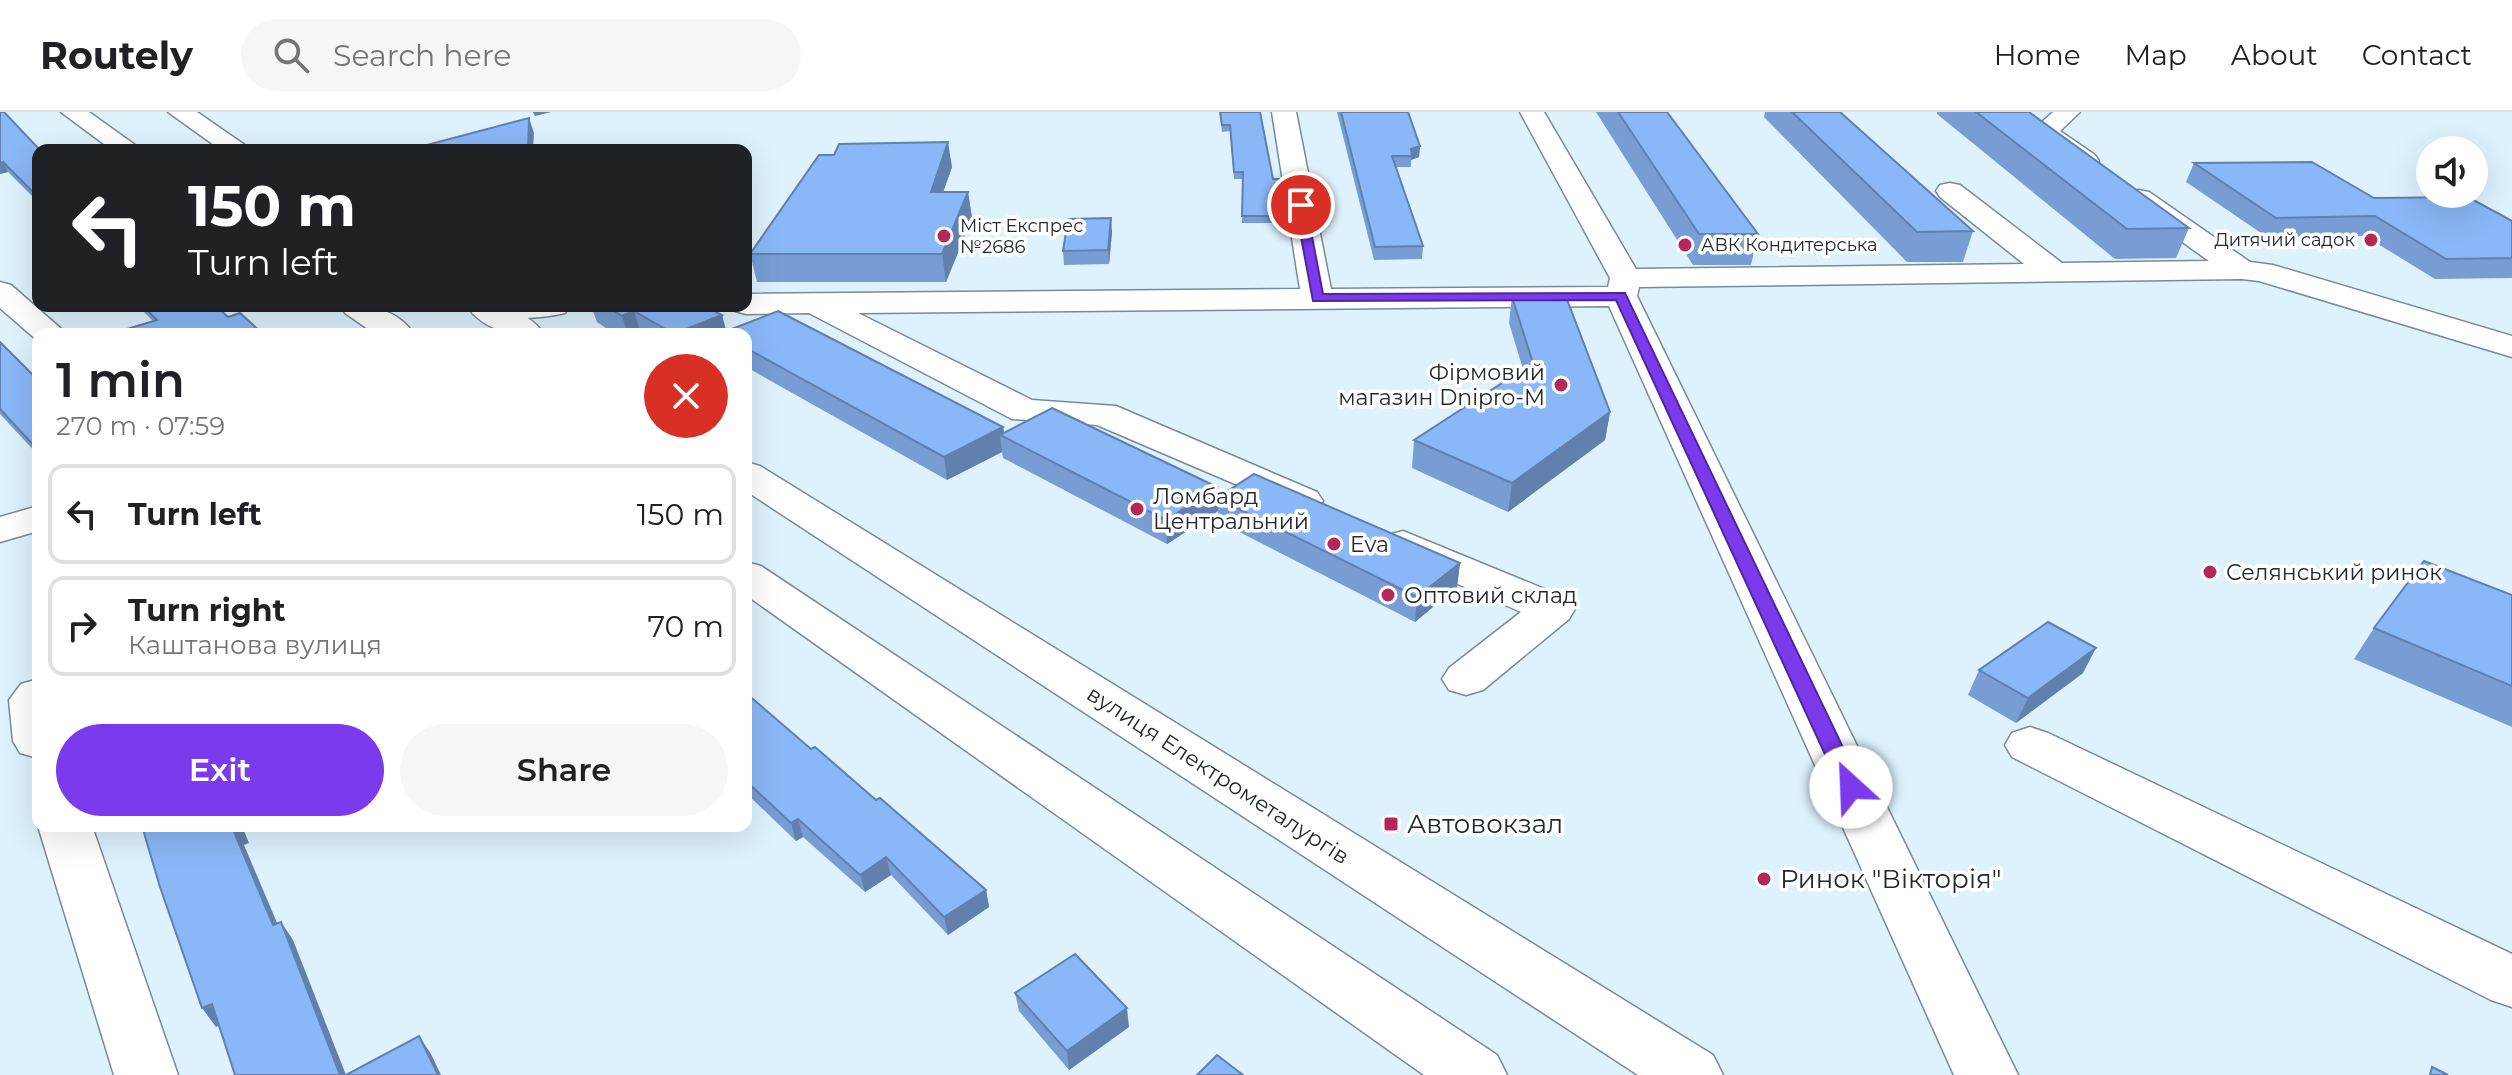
<!DOCTYPE html>
<html lang="en">
<head>
<meta charset="utf-8">
<style>
	:root { --surface:#fff; --page:#f6f6f6; --text:#202124; --muted:#757577; --line:#e0e0e0; --accent:#7c3aed }
	body { margin:0; font-family:Montserrat,sans-serif; background:var(--page); color:var(--text); height:100vh; display:flex; flex-direction:column; font-size:30px; white-space:nowrap }
	* { box-sizing:border-box; margin:0 }
	p { font-size:26px; color:var(--muted) }
	.icon { flex:none; width:44px; height:44px; fill:none; stroke:currentColor; stroke-width:2; stroke-linecap:round; stroke-linejoin:round }
	.map { position:relative; flex:1; overflow:hidden }
	.details { position:absolute; left:32px; top:216px; width:720px; height:504px; display:flex; flex-direction:column; background:var(--surface); border-radius:16px; box-shadow:0 8px 32px #0002 }
	.details>* { flex:none }
	.hud { position:absolute; left:32px; top:32px; width:720px; height:168px; border-radius:16px; box-shadow:0 8px 32px #0002; background:#202124; color:#fff; overflow:hidden }
	.buttons { position:absolute; left:2416px; top:24px; display:grid; gap:16px }
	.buttons a { display:grid; place-items:center; width:72px; height:72px; border-radius:50%; background:var(--surface); box-shadow:0 8px 32px #0002; font-size:40px }
	.pin { position:absolute; display:grid; place-items:center; width:68px; height:68px; color:#fff; margin:-34px; border:4px solid #fff; border-radius:50%; box-shadow:0 2px 8px #0007 }
	.me { position:absolute; width:88px; margin:-44px; rotate:335deg; stroke-linejoin:round; filter:drop-shadow(0 0 6px #0008) }
	.turn { display:flex; align-items:center; gap:28px; height:168px; padding:0 24px; font-size:36px }
	.turn .icon { width:104px; height:104px; stroke-width:2.5 }
	.turn b { display:block; font-size:56px; line-height:68px }
	.round { display:grid; place-items:center; flex:none; width:84px; height:84px; border-radius:42px; background:var(--page) }
	.overview { display:flex; align-items:center; justify-content:space-between; height:136px; padding:0 24px }
	h1 { font-size:48px; font-weight:600; line-height:60px }
	.cta { display:flex; gap:16px; margin-top:auto; padding:16px 24px }
	.cta a { flex:1; height:92px; border-radius:48px; background:var(--accent); color:#fff; font-size:32px; font-weight:600; line-height:92px; text-align:center }
	.cta a+a { background:var(--page); color:var(--text) }
	ul { padding:0; list-style:none }
	li { display:flex; align-items:center; gap:24px; height:100px; margin:0 16px 12px; padding:0 8px; border:4px solid var(--line); border-radius:16px }
	li div { flex:1 }
	li b { display:block; font-size:30px }
	li em { font-style:normal }
	header { display:flex; align-items:center; gap:48px; box-sizing:border-box; height:112px; padding:0 40px; background:var(--surface); border-bottom:2px solid var(--line) }
	header strong { font-size:38px }
	nav { display:flex; gap:44px; margin-inline-start:auto; font-size:28px }
	.search { width:560px; height:72px; background:var(--page); display:flex; align-items:center; gap:20px; box-sizing:border-box; padding:0 28px; border-radius:44px; color:var(--muted); font-size:30px }
	.map>svg:first-child { display:block }
</style>
</head>
<body>
<header>
<strong>Routely</strong>
<div class="search"><svg class="icon" aria-label="search" viewBox="0 0 24 24"><circle cx="10" cy="10" r="6"/><path d="M15 15l6 6"/></svg>Search here</div>
<nav><a>Home</a><a>Map</a><a>About</a><a>Contact</a></nav>
</header>
<div class="map">
<svg width="2512" height="963" viewBox="0 0 2512 963">
	<rect width="100%" height="100%" fill="#ddf2fd"/>
	<g fill="none" stroke-linecap="round" stroke-linejoin="round">
		<!-- minor casing -->
		<g stroke="#788b95" stroke-width="3">
			<g id="minor">
				<path d="M1272,0H1296L1331,177L1608,175L1610,166L1520,0H1544L1636,157L2024,152L1940,85L1936,79L1940,73L1950,71L1960,73L2062,151L2209,149L2129,92L2125,86L2129,80L2139,78L2149,80L2250,150L2273,153L2512,224V245L2259,169L2242,167L1639,175L1637,184L2018,963H1954L1609,194L858,201L1032,288L1116,294L1317,380L1323,389L1317,398L1303,401L1097,313L1012,307L809,201L746,202L735,199L731,194H746V182L1300,177Z"/>
				<path d="M2053,0H2080L2060,19L2095,43L2099,49L2095,55H2077L2035,25L2031,20Z"/>
				<path d="M0,170L11,173L67,222H38V229L0,196Z"/>
				<path d="M570,194L565,201C539,207 499,209 473,202L468,195Z"/>
				<path d="M38,394V419L0,430V405Z"/>
				<path d="M1403,419L1569,487L1575,497L1569,507L1483,578L1466,583L1449,578L1442,567L1449,556L1521,500L1388,441L1382,432L1388,423Z"/>
				<path d="M38,567V646L20,641L13,629L9,588L21,572Z"/>
				<path d="M2030,615L2048,621L2512,842V895L2491,888L2012,645L2005,633L2012,621Z"/>
				<path d="M38,714H92L178,963H114Z"/>
			</g>
		</g>
		<!-- major casing -->
		<g stroke="#788b95" stroke-width="3">
			<g id="major">
				<path d="M61,0H89L142,38H112Z"/>
				<path d="M168,0H197L252,38H221Z"/>
				<path d="M340,194C370,194 395,195 414,222H375L345,201Z"/>
				<path d="M467,194C496,194 525,195 544,222C513,222 487,222 467,194Z"/>
				<path d="M746,350L760,354L1713,943L1723,963H1638L746,379Z"/>
				<path d="M746,450L761,454L1497,943L1507,963H1424L746,483Z"/>
			</g>
		</g>
		<!-- minor -->
		<use href="#minor" fill="#fff" fill-rule="evenodd"/>
		<!-- major -->
		<use href="#major" fill="#fff" fill-rule="evenodd"/>
	</g>
	<!-- wall -->
	<g fill="#779dd4">
		<path d="M0,0L38,38V90L8,60L0,62Z"/>
		<path d="M1220,0L1273,67L1283,104V111H1242L1243,67H1234L1230,19L1222,20Z"/>
		<path d="M1337,0H1408L1420,34L1419,45L1411,48V55H1396L1423,134L1422,147L1374,148Z"/>
		<path d="M1596,0H1667L1758,122L1751,153H1693Z"/>
		<path d="M1765,0H1840L1973,119L1963,150H1907L1764,5Z"/>
		<path d="M1937,0H2029L2189,116L2176,146L2115,147L1937,2Z"/>
		<path d="M2194,51L2374,86L2512,109V166L2435,167L2365,124L2267,125L2186,70Z"/>
		<path d="M952,55L943,80H968L972,106L946,170H757L750,142Z"/>
		<path d="M1112,120L1109,152L1064,153L1063,139Z"/>
		<path d="M1512,185L1610,300L1605,328L1508,400L1412,356L1414,328L1523,257L1509,211Z"/>
		<path d="M138,194H216L228,205L263,222H130L127,217L153,209Z"/>
		<path d="M591,194H705L722,203L726,219L778,199L1003,315L1004,321L1052,296L1217,375V385L1254,362L1460,451L1457,475L1415,510L1218,409V399L1167,432L1003,346L1002,340L947,368L746,255V222H615L597,210Z"/>
		<path d="M0,230L38,268V343L0,302Z"/>
		<path d="M2512,483V615L2354,547L2374,516Z"/>
		<path d="M1979,558L2083,561L2016,611L1968,583Z"/>
		<path d="M746,581L811,637L876,688L986,778L989,795L948,823L891,763L865,780L803,725L796,729L746,681Z"/>
		<path d="M1015,881L1129,915L1069,958L1019,899Z"/>
	</g>
	<!-- shaded-wall -->
	<g fill="#6180ad">
		<path d="M533,0H551L535,4Z"/>
		<path d="M529,6L534,21L533,38H528Z"/>
		<path d="M948,30L952,55L934,106L931,80Z"/>
		<path d="M1420,34L1419,45L1411,48V37Z"/>
		<path d="M3,50L8,60L0,62V51Z"/>
		<path d="M968,80L972,106L946,170L942,142Z"/>
		<path d="M1111,106L1112,120L1109,152L1108,138Z"/>
		<path d="M634,199L641,222H628L622,204Z"/>
		<path d="M722,203L727,222H674Z"/>
		<path d="M1610,300L1605,328L1508,400L1512,371Z"/>
		<path d="M1003,315L1005,326L1000,323L1002,340L947,368L944,345Z"/>
		<path d="M1217,375L1218,399L1167,432L1166,408Z"/>
		<path d="M1460,451L1457,475L1415,510L1417,485Z"/>
		<path d="M2096,536L2083,561L2016,611L2028,586Z"/>
		<path d="M798,707L803,725L796,729L791,711Z"/>
		<path d="M234,714H242L249,731L244,733L286,832L273,813L232,715Z"/>
		<path d="M886,745L891,763L865,780L860,763Z"/>
		<path d="M986,778L989,795L948,823L944,805Z"/>
		<path d="M281,810L293,828L346,963H340Z"/>
		<path d="M212,892L226,910L216,915L202,896Z"/>
		<path d="M1127,896L1129,915L1069,958L1067,939Z"/>
		<path d="M419,924L431,942L441,963H438Z"/>
	</g>
	<!-- building -->
	<g fill="#8ab7f7" stroke="#6180ad" stroke-width="2">
		<path d="M0,0H4L40,38H38V85L3,50L0,51Z"/>
		<path d="M1220,0H1260L1273,67H1281L1283,104H1242L1243,60H1234L1230,13H1222Z"/>
		<path d="M1341,0H1408L1420,34L1411,37L1412,44H1392L1423,134L1375,135Z"/>
		<path d="M1618,0H1667L1758,122H1699Z"/>
		<path d="M1792,0H1840L1973,119L1917,120Z"/>
		<path d="M1976,0H2029L2189,116L2127,117Z"/>
		<path d="M529,6L528,38H408Z"/>
		<path d="M948,30L931,80H968L942,142H750L819,43H834L839,32Z"/>
		<path d="M2312,50L2374,86L2468,85L2512,109V146L2446,147L2375,104L2276,106L2194,51Z"/>
		<path d="M1111,106L1108,138L1063,139L1068,107Z"/>
		<path d="M1512,185H1566L1610,300L1512,371L1414,328L1533,251Z"/>
		<path d="M143,194H216L228,205L240,201L263,222H132L127,217L157,208Z"/>
		<path d="M606,194H705L722,203L674,222L634,199L622,204Z"/>
		<path d="M778,199L1003,315L944,345L746,236V222H719Z"/>
		<path d="M0,230L38,268V338L0,297Z"/>
		<path d="M1052,296L1217,375L1166,408L1000,323Z"/>
		<path d="M1254,362L1460,451L1417,485L1217,386Z"/>
		<path d="M2424,449L2512,483V574L2374,516Z"/>
		<path d="M2048,510L2096,536L2028,586L1979,558Z"/>
		<path d="M746,581L811,637L815,635L876,688L880,686L986,778L944,805L886,745L860,763L798,707L791,711L746,669Z"/>
		<path d="M142,714H234L232,715L273,813L281,810L340,963H235L212,892L202,896L160,775Z"/>
		<path d="M1075,842L1127,896L1067,939L1015,881Z"/>
		<path d="M419,924L438,963H346Z"/>
		<path d="M1217,943L1243,963H1197Z"/>
		<path d="M2432,955L2448,963H2430Z"/>
	</g>
	<!-- route -->
	<path fill="#7c3aed" stroke="#51269a" stroke-width="2" d="M1301,90L1306,93L1323,182L1625,181L1862,675L1858,680H1843L1840,675L1616,188L1313,189L1295,93Z"/>
	<!-- markers -->
	<g fill="#b52758" stroke="#fff" stroke-width="3">
		<circle cx="944" cy="124" r="8"/>
		<circle cx="2371" cy="128" r="8"/>
		<circle cx="1685" cy="133" r="8"/>
		<circle cx="1561" cy="273" r="8"/>
		<circle cx="1137" cy="397" r="8"/>
		<circle cx="1334" cy="432" r="8"/>
		<circle cx="2210" cy="460" r="8"/>
		<circle cx="1388" cy="483" r="8"/>
		<rect x="1383" y="704" width="16" height="16" rx="4"/>
		<circle cx="1764" cy="767" r="8"/>
	</g>
	<g text-anchor="middle" dominant-baseline="central" stroke-width="7" stroke-linejoin="round" paint-order="stroke">
		<!-- far-poi labels -->
		<g font-size="18" fill="#222a2e" stroke="#fff" text-anchor="start">
			<text x="960" y="114">Міст Експрес<tspan x="960" dy="21">№2686</tspan></text>
			<text x="2355" y="128" text-anchor="end">Дитячий садок</text>
			<text x="1701" y="133">АВК Кондитерська</text>
		</g>
		<!-- poi labels -->
		<g font-size="22" fill="#222a2e" stroke="#fff" text-anchor="start">
			<text x="1545" y="260" text-anchor="end">Фірмовий<tspan x="1545" dy="25">магазин Dnipro-M</tspan></text>
			<text x="1153" y="384">Ломбард<tspan x="1153" dy="25">Центральний</tspan></text>
			<text x="1350" y="432">Eva</text>
			<text x="2226" y="460">Селянський ринок</text>
			<text x="1404" y="483">Оптовий склад</text>
		</g>
		<!-- street labels -->
		<g font-size="22" fill="#222a2e" stroke="#fff">
			<text transform="translate(1218 663) rotate(33)">вулиця Електрометалургів</text>
		</g>
		<!-- near-poi labels -->
		<g font-size="26" fill="#222a2e" stroke="#fff" text-anchor="start">
			<text x="1407" y="712">Автовокзал</text>
			<text x="1780" y="767">Ринок "Вікторія"</text>
		</g>
	</g>
</svg>
<div class="buttons">
<a><svg class="icon" aria-label="sound" viewBox="0 0 24 24"><path d="M4 9h4l5-4v14l-5-4H4zM17 9q2 3 0 6"/></svg></a>
</div>
<div class="pin" style="left:1301px;top:93px;background:#d93025"><svg class="icon" aria-label="arrive" viewBox="0 0 24 24"><path d="M6 21V4h12l-3 4 3 4H6"/></svg></div>
<svg class="me" style="left:1851px;top:675px" viewBox="-20 -20 40 40"><circle r="19" fill="#fff"/><path d="M0-13L10 11 0 6-10 11z" fill="#7c3aed"/></svg>
<div class="hud">
<div class="turn"><svg class="icon" aria-label="left" viewBox="0 0 24 24"><path d="M17 20v-9H6M10 6l-5 5 5 5"/></svg><div><b>150 m</b>Turn left</div></div>
</div>
<section class="details">
<div class="overview"><div><h1>1 min</h1><p>270 m · 07:59</p></div><a class="round" style="background:#d93025;color:#fff"><svg class="icon" aria-label="close" viewBox="0 0 24 24"><path d="M6 6l12 12M18 6L6 18"/></svg></a></div>
<ul>
<li><svg class="icon" aria-label="left" viewBox="0 0 24 24"><path d="M17 20v-9H6M10 6l-5 5 5 5"/></svg><div><b>Turn left</b></div><em>150 m</em></li>
<li><svg class="icon" aria-label="right" viewBox="0 0 24 24"><path d="M7 20v-9h11M14 6l5 5-5 5"/></svg><div><b>Turn right</b><p>Каштанова вулиця</p></div><em>70 m</em></li>
</ul>
<div class="cta"><a>Exit</a><a>Share</a></div>
</section>
</div>
</body>
</html>
